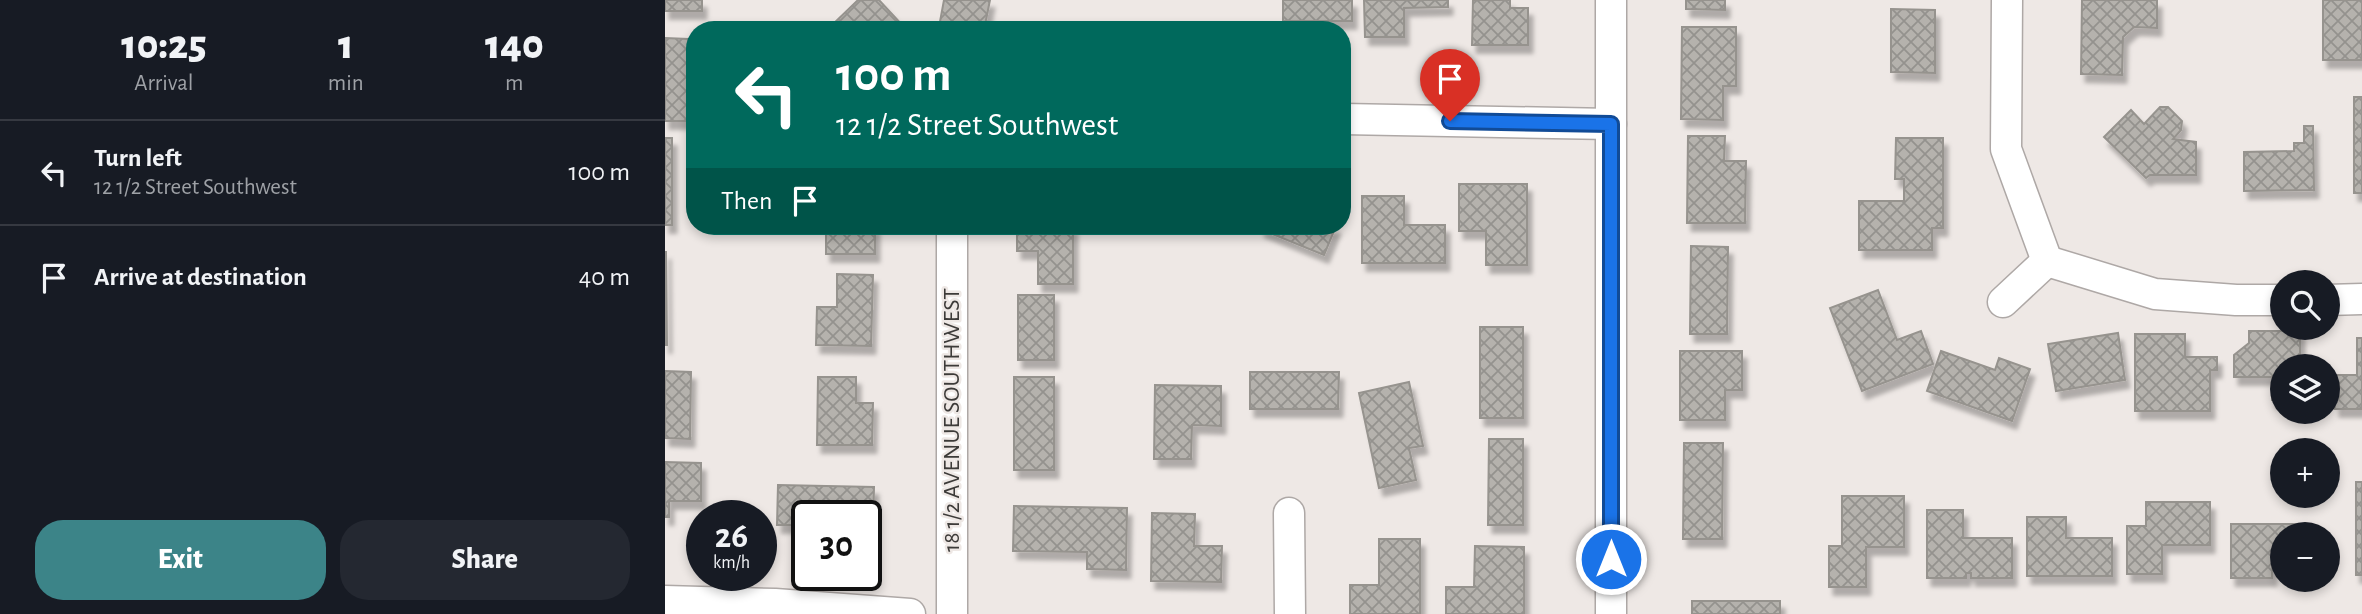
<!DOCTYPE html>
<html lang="en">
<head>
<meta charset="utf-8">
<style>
	:root { --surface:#171b24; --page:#242831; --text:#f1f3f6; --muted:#9ea1a6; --line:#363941; --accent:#3c8488 }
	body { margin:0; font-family:"Alegreya Sans",sans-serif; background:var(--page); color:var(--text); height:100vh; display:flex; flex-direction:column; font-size:26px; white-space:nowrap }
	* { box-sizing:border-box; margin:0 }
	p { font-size:23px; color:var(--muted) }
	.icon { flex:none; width:38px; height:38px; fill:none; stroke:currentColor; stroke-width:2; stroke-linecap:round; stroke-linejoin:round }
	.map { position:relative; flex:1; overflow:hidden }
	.panel { display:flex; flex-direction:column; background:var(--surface); width:665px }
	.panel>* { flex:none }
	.banner { position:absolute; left:21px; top:21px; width:665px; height:214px; border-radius:28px; box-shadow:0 4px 10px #0003; background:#00695c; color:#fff; overflow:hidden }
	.buttons { position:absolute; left:1605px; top:270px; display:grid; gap:14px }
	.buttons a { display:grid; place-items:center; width:70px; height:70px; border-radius:50%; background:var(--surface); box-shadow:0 4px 10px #0003; font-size:35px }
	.speed { position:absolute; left:21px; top:500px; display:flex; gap:14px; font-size:35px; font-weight:700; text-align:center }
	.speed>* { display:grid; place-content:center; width:91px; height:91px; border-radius:50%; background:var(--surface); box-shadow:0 4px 10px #0003; line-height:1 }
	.speed small { font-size:18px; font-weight:400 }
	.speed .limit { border:4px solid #111; border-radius:10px; background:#fff; color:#111 }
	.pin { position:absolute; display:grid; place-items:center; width:60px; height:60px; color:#fff; margin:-72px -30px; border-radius:50% 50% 50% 0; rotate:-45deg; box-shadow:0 0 7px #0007 }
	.pin .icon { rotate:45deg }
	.me { position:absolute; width:77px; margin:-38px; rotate:0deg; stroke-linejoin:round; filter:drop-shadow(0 0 5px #0008) }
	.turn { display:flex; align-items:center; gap:24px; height:147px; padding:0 35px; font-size:32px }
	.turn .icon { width:91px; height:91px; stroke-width:2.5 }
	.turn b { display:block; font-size:49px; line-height:60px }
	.then { display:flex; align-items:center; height:66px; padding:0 35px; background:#0003; gap:14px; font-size:26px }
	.eta { display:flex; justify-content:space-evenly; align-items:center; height:119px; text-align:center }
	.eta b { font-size:42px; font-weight:800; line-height:49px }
	.action { display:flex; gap:14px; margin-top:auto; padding:14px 35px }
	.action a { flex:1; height:80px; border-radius:28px; background:var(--accent); color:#fff; font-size:28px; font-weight:800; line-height:80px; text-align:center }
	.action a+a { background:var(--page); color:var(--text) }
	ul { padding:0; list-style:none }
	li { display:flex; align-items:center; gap:21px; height:105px; padding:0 35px; border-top:2px solid var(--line) }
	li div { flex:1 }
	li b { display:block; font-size:26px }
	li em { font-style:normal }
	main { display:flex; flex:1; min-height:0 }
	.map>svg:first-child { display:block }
</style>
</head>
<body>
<main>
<section class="panel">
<div class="eta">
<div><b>10:25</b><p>Arrival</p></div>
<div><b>1</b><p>min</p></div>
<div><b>140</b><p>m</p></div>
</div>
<ul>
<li><svg class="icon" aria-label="left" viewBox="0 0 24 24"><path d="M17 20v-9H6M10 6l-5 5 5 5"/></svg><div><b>Turn left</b><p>12 1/2 Street Southwest</p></div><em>100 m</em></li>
<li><svg class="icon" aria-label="arrive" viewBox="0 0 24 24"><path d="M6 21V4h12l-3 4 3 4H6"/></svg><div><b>Arrive at destination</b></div><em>40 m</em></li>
</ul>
<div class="action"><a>Exit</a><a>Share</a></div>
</section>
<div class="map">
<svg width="1697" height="614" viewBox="0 0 1697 614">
	<defs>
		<pattern id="building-cross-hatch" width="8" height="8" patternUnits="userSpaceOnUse" patternTransform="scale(1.75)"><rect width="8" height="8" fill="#b5b2ad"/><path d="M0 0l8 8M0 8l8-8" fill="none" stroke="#94928e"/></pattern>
		<filter id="shadow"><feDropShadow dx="4.5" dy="8" stdDeviation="2" flood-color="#0004"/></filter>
	</defs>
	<rect width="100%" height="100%" fill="#eee8e5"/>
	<!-- building -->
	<g fill="url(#building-cross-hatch)" stroke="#96938e" stroke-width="2" filter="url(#shadow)">
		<rect x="0" y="0" width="37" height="11"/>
		<path d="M193,0H214L239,27L236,30H168L165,27Z"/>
		<path d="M279,0H325L319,30H286L274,27Z"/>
		<rect x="618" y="0" width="69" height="21"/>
		<path d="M699,0H783V7L739,8V37H700Z"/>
		<path d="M808,0H845V8H863V45H807Z"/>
		<path d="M1021,0H1060V10L1021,9Z"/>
		<path d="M1417,0H1492V28L1469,27L1458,37L1457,75L1416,74Z"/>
		<rect x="1658" y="0" width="39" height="60"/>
		<path d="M1226,9L1270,10V73L1226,72Z"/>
		<path d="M435,27V30H381Z"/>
		<path d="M1017,27H1071V86H1058V120L1016,119Z"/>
		<path d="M0,38L23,39L22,121H0Z"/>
		<rect x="1689" y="97" width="8" height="96"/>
		<path d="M1495,107H1503L1517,121L1516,130L1508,139L1531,142V175H1485L1481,178L1439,137L1466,110L1479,124Z"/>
		<path d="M1639,126H1648L1649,190L1579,191V152L1629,151V143H1639Z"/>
		<path d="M1023,136H1060L1059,161H1081L1080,223H1022Z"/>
		<rect x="0" y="138" width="7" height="87"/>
		<path d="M1231,138H1278V228H1267V250H1194V201H1239V179H1230Z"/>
		<path d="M794,184H862V265H821V231H794Z"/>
		<path d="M697,196H739V225H780V263H697Z"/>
		<rect x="161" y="226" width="49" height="28"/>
		<path d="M352,226H408V284H373V251H352Z"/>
		<path d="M596,226H671L659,255L595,229Z"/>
		<path d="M1026,246L1063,247L1062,334H1025Z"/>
		<path d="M0,252H1L2,345H0Z"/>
		<path d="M172,274L208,275L206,346L151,345L152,307H172Z"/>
		<path d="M1213,290L1232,340L1256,331L1268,364L1197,391L1165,308Z"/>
		<rect x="353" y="295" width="36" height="65"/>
		<rect x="815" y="327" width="43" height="91"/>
		<path d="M1584,331H1635V366H1617V400H1607V377H1569V355L1584,343Z"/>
		<path d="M1453,333L1460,380L1391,391L1383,344Z"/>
		<path d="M1470,334H1520V357H1552V370H1545V411H1470Z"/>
		<path d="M1692,338H1697V409H1670V375H1692Z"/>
		<path d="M1015,351H1077V390H1060V420H1015Z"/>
		<path d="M1276,351L1330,370L1334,358L1365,369L1347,421L1262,391Z"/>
		<path d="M0,371L26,372L25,439L0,438Z"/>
		<path d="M585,372H674L673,409H585Z"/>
		<path d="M153,377H191V403H208L207,445H152Z"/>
		<rect x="349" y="377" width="40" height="93"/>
		<path d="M744,382L758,446L744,448L751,480L714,488L694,393Z"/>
		<path d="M490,385L556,386V426L527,425L526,459H489Z"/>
		<path d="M824,439H858V525H823Z"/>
		<path d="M1019,443H1058L1057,539H1018Z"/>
		<path d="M0,462L36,463V501H4V517H0Z"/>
		<rect x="1691" y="482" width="6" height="93"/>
		<path d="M113,485L209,487L208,526H201V516H142V525H112Z"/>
		<path d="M1177,496H1239V547H1201V587H1164V546H1177Z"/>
		<path d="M1481,502H1545V545H1497V574H1462V526H1481Z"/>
		<path d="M349,506L462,508L461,570L422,569V552L348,551Z"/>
		<path d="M1262,510H1298V538H1347V578H1306V573H1301V578H1262Z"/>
		<path d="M487,513L530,514L529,546H557L556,582L486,581Z"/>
		<path d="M1362,517H1401V538H1447V576H1362Z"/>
		<path d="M1566,524H1645V534H1617V558H1607V578H1566Z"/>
		<path d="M714,539H755V614H685V585H714Z"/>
		<path d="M810,546L859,547V614H781V587H809Z"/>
		<rect x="1027" y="601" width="88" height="13"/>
	</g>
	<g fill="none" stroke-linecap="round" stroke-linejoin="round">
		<!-- minor casing -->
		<g stroke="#aea8a6" stroke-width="33">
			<g id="minor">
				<path d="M1342,0L1341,149L1382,261L1490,294L1571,300H1617"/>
				<path d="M678,119L946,124"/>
				<path d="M1662,300L1697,299"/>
				<path d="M1338,302L1382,261"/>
				<path d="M624,513L625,614"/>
				<path d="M0,601L110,604L245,614"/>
				<path d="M287,614V226"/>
				<path d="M946,614V0"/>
			</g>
		</g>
		<!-- minor -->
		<use href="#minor" stroke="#fff" stroke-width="30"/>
	</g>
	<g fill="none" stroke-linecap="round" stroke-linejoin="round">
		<!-- route casing -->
		<g stroke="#114b97" stroke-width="18">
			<path id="route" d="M785,121L946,124V559"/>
		</g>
		<!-- route -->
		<use href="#route" stroke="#1a73e8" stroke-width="12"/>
	</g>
	<g text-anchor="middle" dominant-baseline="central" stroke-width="5" stroke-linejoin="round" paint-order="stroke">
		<!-- street labels -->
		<g font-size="24" fill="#3d3b39" stroke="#eee8e5">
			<text transform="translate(287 420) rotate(-90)">18 1/2 AVENUE SOUTHWEST</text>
		</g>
	</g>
</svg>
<div class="buttons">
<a><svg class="icon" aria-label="search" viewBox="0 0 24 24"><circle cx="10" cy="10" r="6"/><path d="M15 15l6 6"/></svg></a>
<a><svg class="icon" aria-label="layers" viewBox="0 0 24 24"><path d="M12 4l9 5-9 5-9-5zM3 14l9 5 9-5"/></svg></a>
<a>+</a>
<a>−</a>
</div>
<div class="speed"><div>26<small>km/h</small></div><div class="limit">30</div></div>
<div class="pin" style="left:785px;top:121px;background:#d93025"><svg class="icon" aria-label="arrive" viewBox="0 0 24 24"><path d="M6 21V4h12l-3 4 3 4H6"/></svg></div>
<svg class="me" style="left:946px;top:559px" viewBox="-20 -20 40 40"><circle r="17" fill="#1a73e8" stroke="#fff" stroke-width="3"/><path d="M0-11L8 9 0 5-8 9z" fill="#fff"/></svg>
<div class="banner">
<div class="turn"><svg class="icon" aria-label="left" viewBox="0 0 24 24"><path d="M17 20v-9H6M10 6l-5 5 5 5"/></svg><div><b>100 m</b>12 1/2 Street Southwest</div></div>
<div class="then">Then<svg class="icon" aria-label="arrive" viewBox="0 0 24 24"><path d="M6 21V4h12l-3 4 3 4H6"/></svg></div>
</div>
</div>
</main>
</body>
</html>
